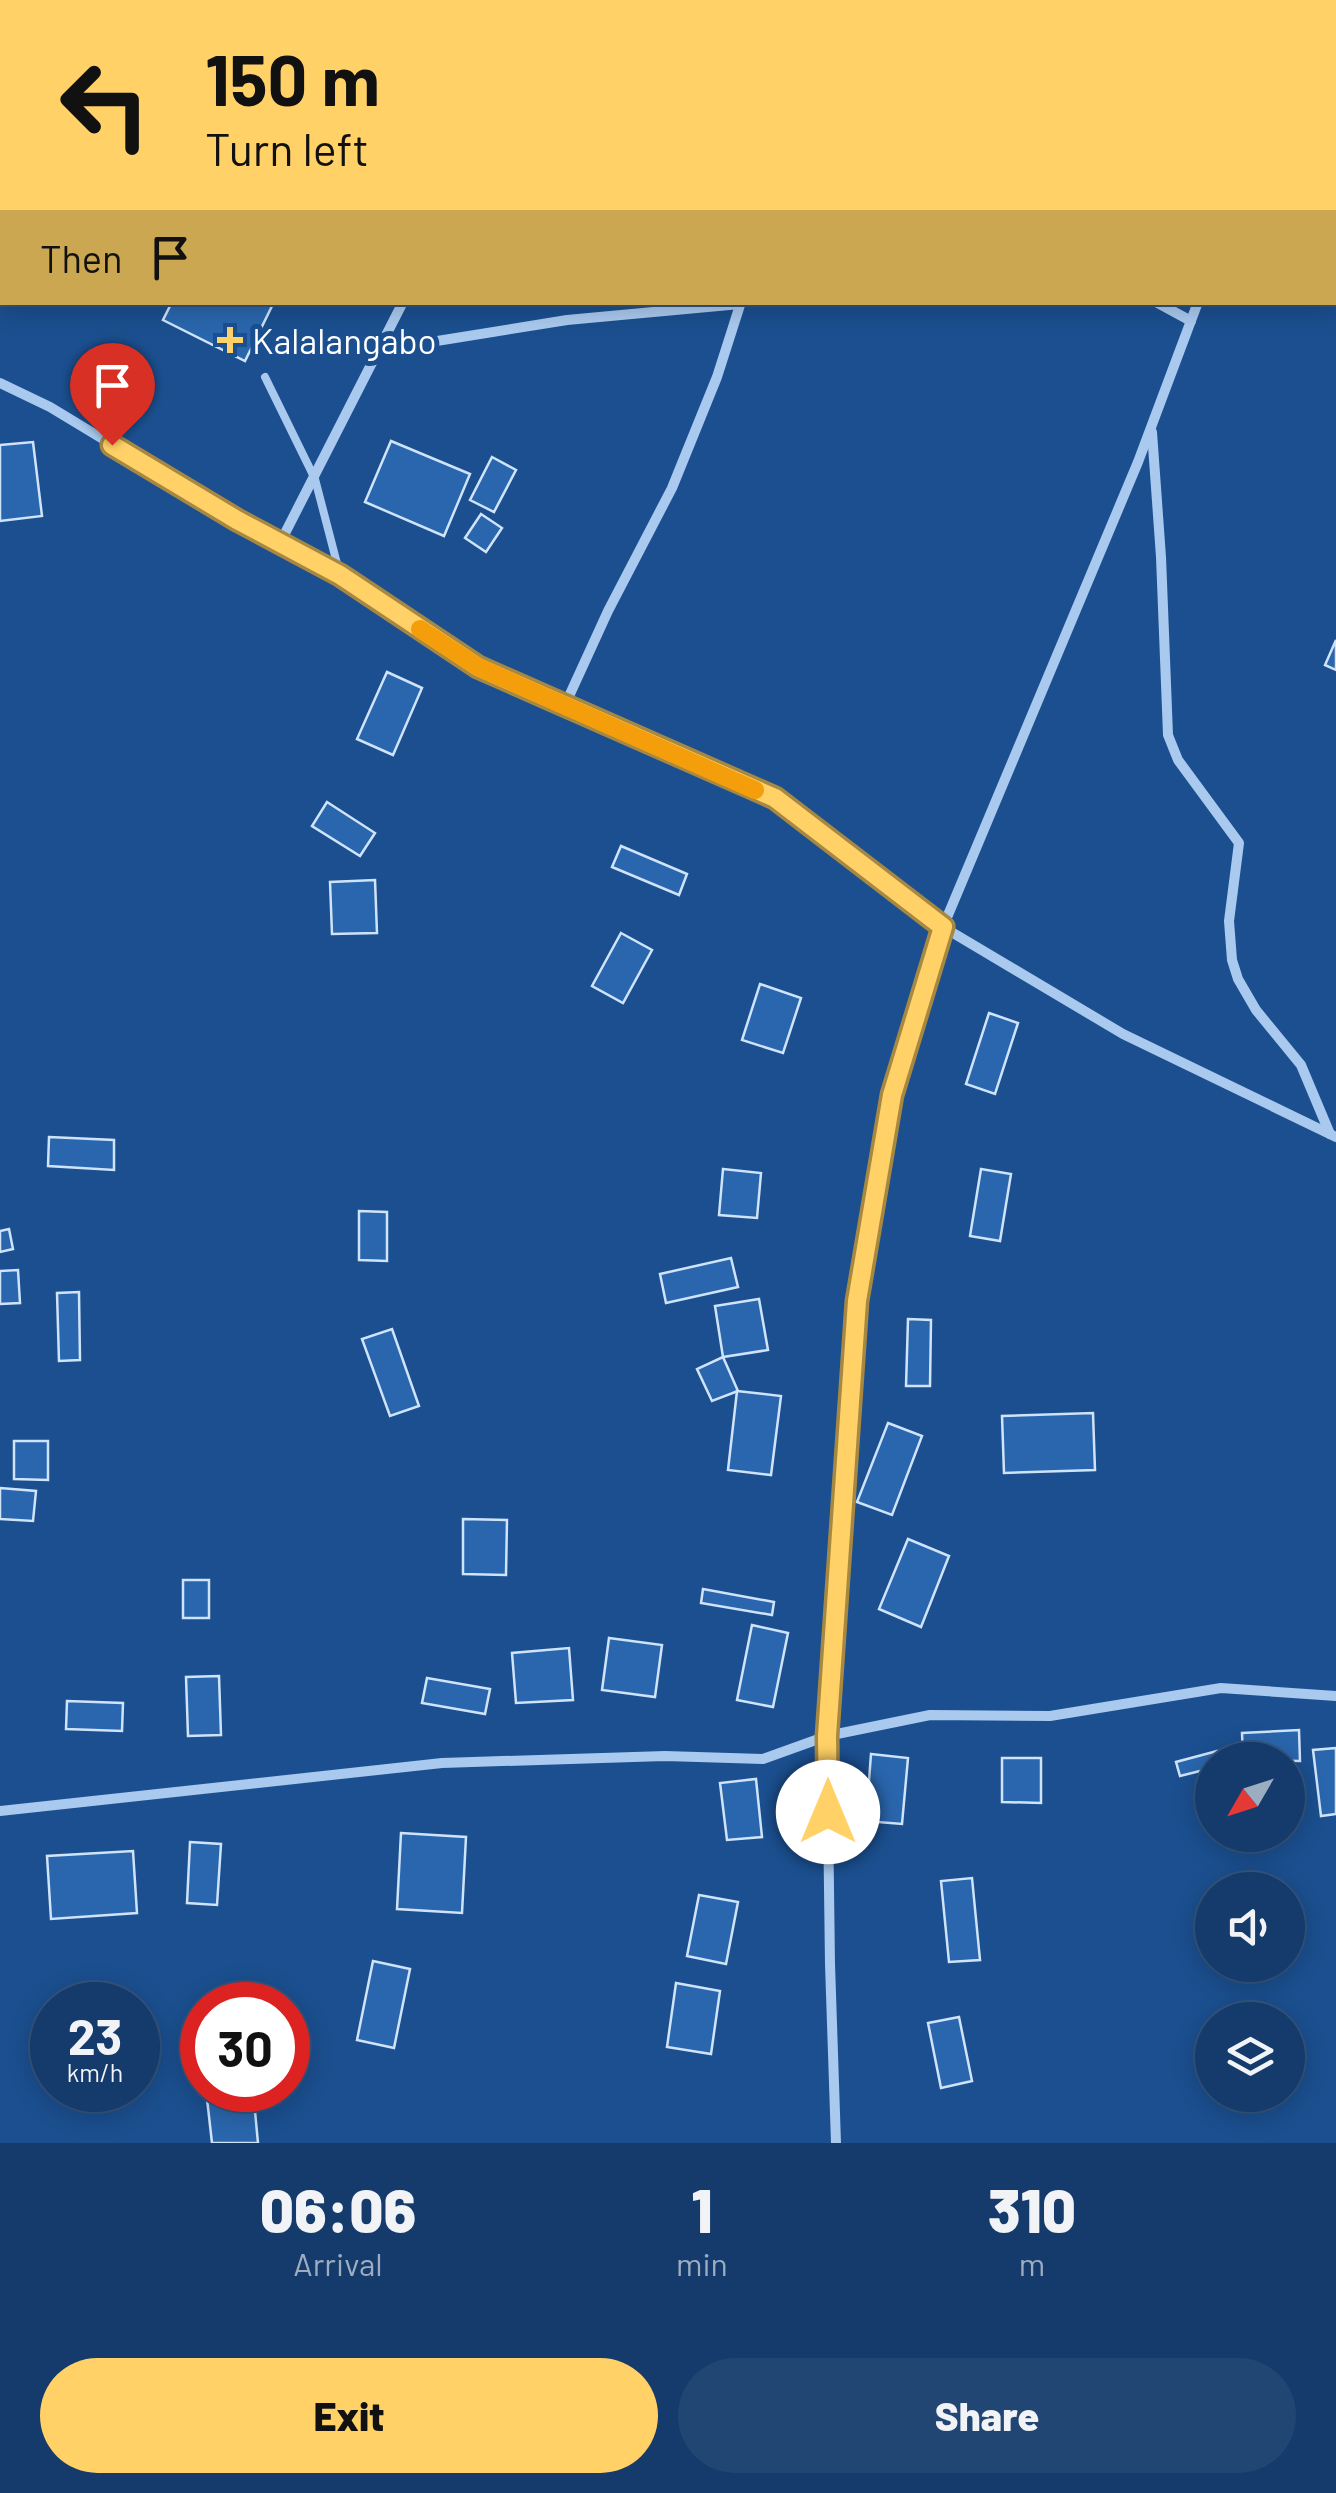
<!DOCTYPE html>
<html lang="en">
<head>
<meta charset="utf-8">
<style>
	:root { --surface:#143b6b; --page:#214673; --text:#f1f3f6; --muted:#9dadc1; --line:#33557e; --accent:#ffd166 }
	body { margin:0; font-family:Barlow,sans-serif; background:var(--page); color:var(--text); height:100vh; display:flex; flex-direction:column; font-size:38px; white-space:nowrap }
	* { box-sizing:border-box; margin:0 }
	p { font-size:32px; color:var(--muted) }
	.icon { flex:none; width:55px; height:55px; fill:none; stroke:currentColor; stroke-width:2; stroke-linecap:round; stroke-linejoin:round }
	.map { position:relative; height:2143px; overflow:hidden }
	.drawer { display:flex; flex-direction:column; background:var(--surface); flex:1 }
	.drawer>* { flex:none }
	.banner { position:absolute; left:0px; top:0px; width:1338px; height:305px; box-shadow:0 5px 25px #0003,0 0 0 2px var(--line); background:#ffd166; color:#111; overflow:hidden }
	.needle { width:65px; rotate:231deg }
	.controls { position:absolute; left:1195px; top:1742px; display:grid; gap:20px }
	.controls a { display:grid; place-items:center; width:110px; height:110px; border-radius:50%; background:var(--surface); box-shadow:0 5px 25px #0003,0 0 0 2px var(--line); font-size:50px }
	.speed { position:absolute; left:30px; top:1982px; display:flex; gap:20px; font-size:50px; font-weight:700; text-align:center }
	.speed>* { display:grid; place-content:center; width:130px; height:130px; border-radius:50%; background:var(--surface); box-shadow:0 5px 25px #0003,0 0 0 2px var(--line); line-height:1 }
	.speed small { font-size:25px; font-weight:400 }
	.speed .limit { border:15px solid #d22; background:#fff; color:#111 }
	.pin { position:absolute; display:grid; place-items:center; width:85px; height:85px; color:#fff; margin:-102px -42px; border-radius:50% 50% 50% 0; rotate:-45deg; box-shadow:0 0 10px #0007 }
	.pin .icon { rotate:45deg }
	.me { position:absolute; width:110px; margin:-55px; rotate:0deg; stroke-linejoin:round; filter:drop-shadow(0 0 8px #0008) }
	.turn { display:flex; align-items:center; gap:35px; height:210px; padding:0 40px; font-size:45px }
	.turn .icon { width:130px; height:130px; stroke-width:2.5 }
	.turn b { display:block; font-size:70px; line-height:85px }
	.then { display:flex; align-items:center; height:95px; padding:0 40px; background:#0003; gap:20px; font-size:38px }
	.eta { display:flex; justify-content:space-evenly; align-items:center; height:170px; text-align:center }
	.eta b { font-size:60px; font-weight:800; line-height:70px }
	.button { display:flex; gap:20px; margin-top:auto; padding:20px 40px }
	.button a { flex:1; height:115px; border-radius:60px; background:var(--accent); color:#111; font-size:40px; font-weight:800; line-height:115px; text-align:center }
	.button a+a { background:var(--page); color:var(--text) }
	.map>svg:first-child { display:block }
</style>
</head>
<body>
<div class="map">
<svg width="1336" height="2143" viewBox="0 0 1336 2143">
	<rect width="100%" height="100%" fill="#1b4f8f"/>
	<!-- building -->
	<g fill="#2a66ad" stroke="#cfe3fa" stroke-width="2.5">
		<path d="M172,302H274L245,361L163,320Z"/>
		<path d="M391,441L470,474L444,536L365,502Z"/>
		<path d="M33,442L42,516L0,521V445Z"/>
		<path d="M492,457L516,470L494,512L470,500Z"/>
		<path d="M481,514L502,528L486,552L465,538Z"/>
		<path d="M1336,640V670L1325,665Z"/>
		<path d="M387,672L422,688L393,755L357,739Z"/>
		<path d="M327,802L375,833L360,856L312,826Z"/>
		<path d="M621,846L687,874L679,895L612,867Z"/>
		<path d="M375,880L377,933L332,934L330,882Z"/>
		<path d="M621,933L652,950L623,1003L592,986Z"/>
		<path d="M760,984L801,998L783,1053L742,1040Z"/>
		<path d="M989,1013L1018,1023L995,1094L966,1084Z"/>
		<path d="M49,1137L114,1140V1170L48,1166Z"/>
		<path d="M723,1169L761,1173L757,1218L719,1215Z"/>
		<path d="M981,1169L1011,1174L1000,1241L970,1236Z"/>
		<path d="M359,1211L387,1212V1261L359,1260Z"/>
		<path d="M9,1229L13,1249L0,1252V1231Z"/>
		<path d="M731,1258L738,1287L666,1303L660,1274Z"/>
		<path d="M18,1270L20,1303L0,1304V1271Z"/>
		<path d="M79,1292L80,1360L59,1361L57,1293Z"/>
		<path d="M759,1299L768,1350L723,1357L715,1306Z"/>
		<path d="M908,1319L931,1320L930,1386H906Z"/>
		<path d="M392,1329L419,1406L390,1416L362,1339Z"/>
		<path d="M723,1357L738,1391L712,1401L697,1369Z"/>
		<path d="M737,1391L781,1396L771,1475L728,1470Z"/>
		<path d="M1093,1413L1095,1470L1004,1473L1002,1416Z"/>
		<path d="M888,1423L922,1436L892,1515L857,1502Z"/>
		<path d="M14,1441H48V1480L14,1479Z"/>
		<path d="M0,1488L36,1491L33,1521L0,1519Z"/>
		<path d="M463,1519L507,1520L506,1575L463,1574Z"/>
		<path d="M908,1539L949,1556L921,1627L879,1609Z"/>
		<rect x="183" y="1580" width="26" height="38"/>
		<path d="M703,1589L774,1602L772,1615L701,1603Z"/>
		<path d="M752,1625L788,1633L773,1707L737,1700Z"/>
		<path d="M609,1638L662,1645L655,1697L602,1690Z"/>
		<path d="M569,1648L573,1700L516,1703L512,1653Z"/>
		<path d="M219,1676L221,1735L188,1736L186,1677Z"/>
		<path d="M427,1678L490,1689L485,1714L422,1703Z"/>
		<path d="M67,1701L123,1703L122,1731L66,1729Z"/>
		<path d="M1299,1730L1300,1761L1243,1760L1242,1733Z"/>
		<path d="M1336,1748V1814L1321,1816L1313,1750Z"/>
		<path d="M1217,1751L1220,1760H1212V1768L1180,1776L1176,1762Z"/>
		<path d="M871,1754L908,1758L902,1824L866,1821Z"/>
		<path d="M1002,1758H1041V1803L1002,1802Z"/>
		<path d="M756,1779L762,1837L727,1840L720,1783Z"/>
		<path d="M401,1833L466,1837L462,1913L397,1909Z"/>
		<path d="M190,1842L221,1844L217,1905L187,1903Z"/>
		<path d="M133,1851L137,1913L51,1919L47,1856Z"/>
		<path d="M972,1878L980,1960L949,1962L941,1881Z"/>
		<path d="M699,1895L738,1902L726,1964L687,1956Z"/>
		<path d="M373,1961L410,1969L394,2048L357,2040Z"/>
		<path d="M676,1983L720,1991L711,2054L667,2047Z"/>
		<path d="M959,2017L972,2081L941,2088L928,2023Z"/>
		<path d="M206,2090H253L258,2143H212Z"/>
	</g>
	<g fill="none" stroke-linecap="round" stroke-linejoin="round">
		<!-- lane -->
		<path stroke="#a9c9ee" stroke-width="8" d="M265,377L315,479L340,575"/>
		<!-- street -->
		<g stroke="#a9c9ee" stroke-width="10">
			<path d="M814,0L817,2"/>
			<path d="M543,2L544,0"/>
			<path d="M1335,4L1336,2"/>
			<path d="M1335,210L1336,211"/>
			<path d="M1156,302L1191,321"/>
			<path d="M381,350L567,320L740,304"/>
			<path d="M0,383L50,407L237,520L340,575L478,667L775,799L943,927L1123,1034L1336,1137"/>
			<path d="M1152,432L1161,557L1168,735L1178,760L1239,843L1229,921L1232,960L1238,979L1256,1010L1301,1065L1330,1134"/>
			<path d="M280,543L403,302"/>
			<path d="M565,705L608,611L672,488L717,377L741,302"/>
			<path d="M0,1811L442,1763L665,1756L763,1759L827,1736L930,1715L1050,1716L1221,1688L1336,1696"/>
			<path d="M836,2143L830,1964L827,1736L857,1301L892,1095L943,927L1138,462L1198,302"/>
		</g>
	</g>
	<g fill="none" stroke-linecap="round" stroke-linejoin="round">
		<!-- route casing -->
		<g stroke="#a68842" stroke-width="25">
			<path id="route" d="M112,445L237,520L340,575L478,667L775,798L943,927L892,1095L857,1301L827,1736L828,1812"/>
		</g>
		<!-- route -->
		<use href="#route" stroke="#ffd166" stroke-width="18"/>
		<!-- slow -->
		<path stroke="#f59e0b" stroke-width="18" d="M420,629L478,667L755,790"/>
	</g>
	<!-- markers -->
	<path fill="#ffd166" stroke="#1b4f8f" stroke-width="4" d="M225 325h10v10h10v10h-10v10h-10v-10h-10v-10h10z"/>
	<g text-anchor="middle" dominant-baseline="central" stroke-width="10" stroke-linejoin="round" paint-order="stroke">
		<!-- poi labels -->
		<g font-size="35" fill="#fff" stroke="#1b4f8f" text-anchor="start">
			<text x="252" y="340">Kalalangabo</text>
		</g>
	</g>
</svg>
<div class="controls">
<a><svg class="needle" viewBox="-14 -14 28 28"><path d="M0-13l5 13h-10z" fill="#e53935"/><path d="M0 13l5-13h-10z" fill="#9dadc1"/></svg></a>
<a><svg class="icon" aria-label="sound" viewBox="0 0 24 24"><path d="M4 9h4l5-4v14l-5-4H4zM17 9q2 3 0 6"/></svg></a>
<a><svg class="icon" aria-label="layers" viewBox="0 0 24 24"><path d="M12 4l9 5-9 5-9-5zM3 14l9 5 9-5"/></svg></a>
</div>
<div class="speed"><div>23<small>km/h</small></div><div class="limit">30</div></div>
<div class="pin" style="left:112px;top:445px;background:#d93025"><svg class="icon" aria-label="arrive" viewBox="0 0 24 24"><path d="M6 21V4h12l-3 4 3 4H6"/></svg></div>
<svg class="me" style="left:828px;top:1812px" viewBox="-20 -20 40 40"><circle r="19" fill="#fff"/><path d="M0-13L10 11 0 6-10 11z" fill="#ffd166"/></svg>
<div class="banner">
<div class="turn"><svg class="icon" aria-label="left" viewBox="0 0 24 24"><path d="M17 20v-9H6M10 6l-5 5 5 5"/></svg><div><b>150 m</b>Turn left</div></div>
<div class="then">Then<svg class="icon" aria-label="arrive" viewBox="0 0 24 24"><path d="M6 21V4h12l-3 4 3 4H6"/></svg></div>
</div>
</div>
<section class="drawer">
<div class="eta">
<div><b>06:06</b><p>Arrival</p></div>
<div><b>1</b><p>min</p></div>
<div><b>310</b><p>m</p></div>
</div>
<div class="button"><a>Exit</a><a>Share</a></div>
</section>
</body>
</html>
